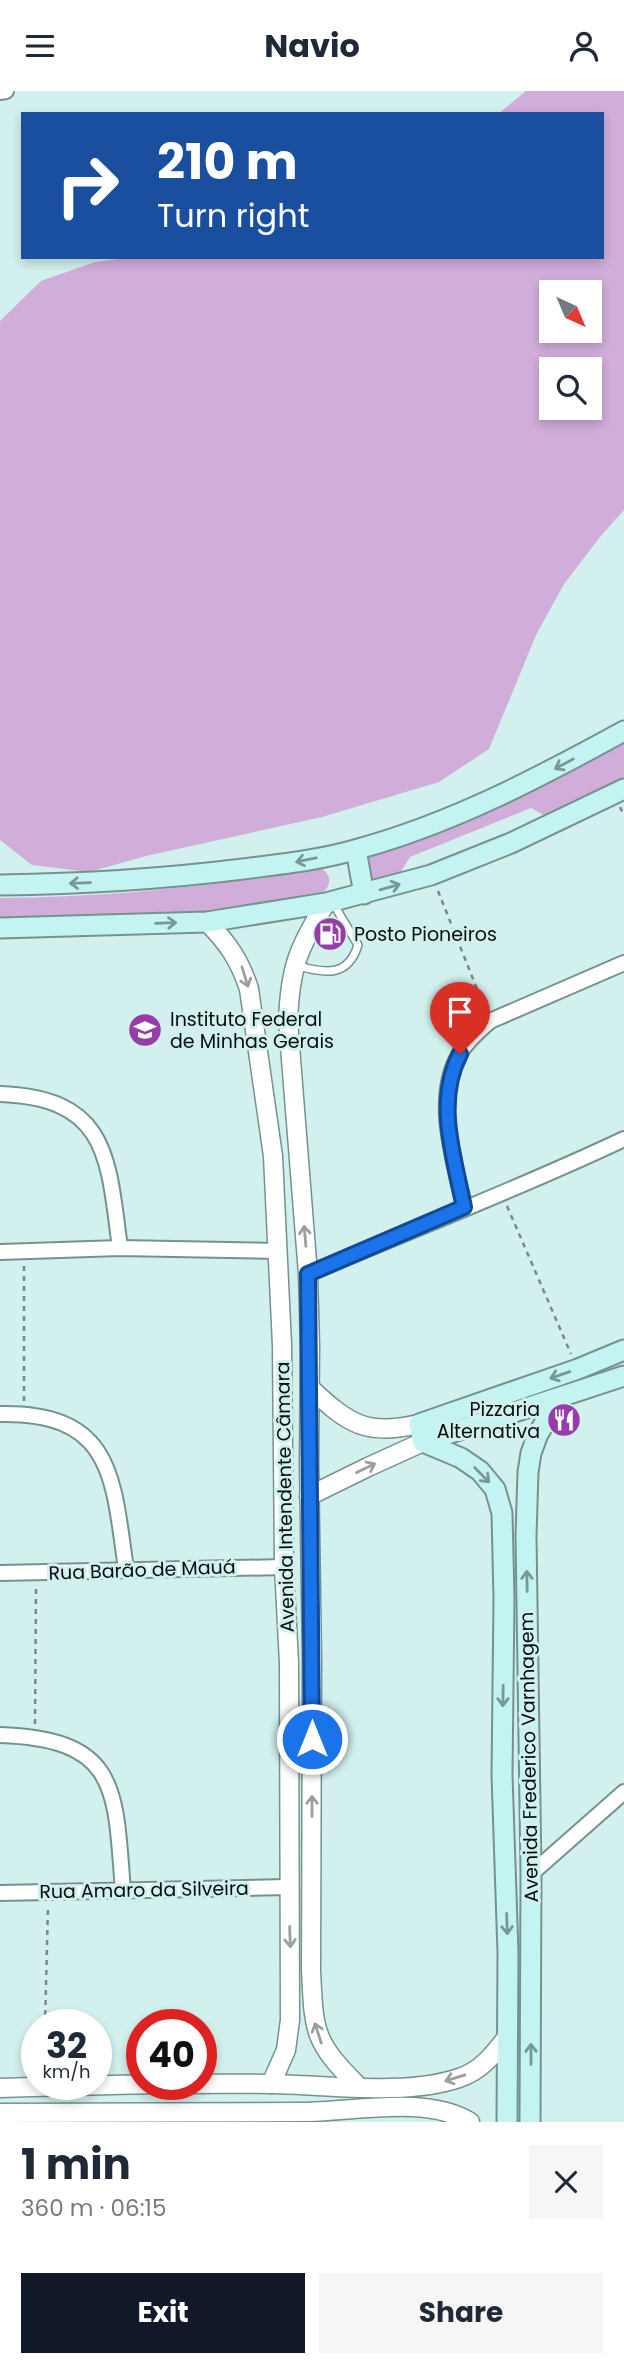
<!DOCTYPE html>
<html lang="en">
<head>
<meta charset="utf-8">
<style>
	:root { --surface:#fff; --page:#f6f6f7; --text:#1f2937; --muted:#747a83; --accent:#111827 }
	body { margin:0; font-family:Poppins,sans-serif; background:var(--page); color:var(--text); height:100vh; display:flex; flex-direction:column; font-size:26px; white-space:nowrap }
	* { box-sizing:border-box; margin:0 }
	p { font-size:23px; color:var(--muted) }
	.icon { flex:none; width:38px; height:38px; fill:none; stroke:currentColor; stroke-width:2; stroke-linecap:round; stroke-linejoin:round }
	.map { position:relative; height:2031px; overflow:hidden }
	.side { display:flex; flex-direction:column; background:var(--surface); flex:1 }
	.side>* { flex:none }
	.guide { position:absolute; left:21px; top:21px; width:583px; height:147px; border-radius:0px; box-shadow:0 4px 10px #0003; background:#1a4fa0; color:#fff; overflow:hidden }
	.needle { width:46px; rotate:136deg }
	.controls { position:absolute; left:539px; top:189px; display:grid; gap:14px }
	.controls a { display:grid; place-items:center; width:63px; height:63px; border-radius:0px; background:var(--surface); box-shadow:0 4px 10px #0003; font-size:35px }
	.speed { position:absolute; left:21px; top:1918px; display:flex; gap:14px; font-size:35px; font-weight:700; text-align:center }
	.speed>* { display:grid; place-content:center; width:91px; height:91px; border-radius:50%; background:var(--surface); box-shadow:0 4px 10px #0003; line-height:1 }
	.speed small { font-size:18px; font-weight:400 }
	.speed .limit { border:10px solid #d22; background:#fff; color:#111 }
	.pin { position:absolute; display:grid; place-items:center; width:60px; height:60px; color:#fff; margin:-72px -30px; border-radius:50% 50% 50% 0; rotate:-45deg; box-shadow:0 0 7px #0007 }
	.pin .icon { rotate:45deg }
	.me { position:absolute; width:77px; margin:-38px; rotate:0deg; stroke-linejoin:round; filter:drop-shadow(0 0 5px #0008) }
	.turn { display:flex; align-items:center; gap:24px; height:147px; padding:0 21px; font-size:32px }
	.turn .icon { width:91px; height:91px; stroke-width:2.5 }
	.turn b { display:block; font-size:49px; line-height:60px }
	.round { display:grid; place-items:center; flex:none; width:74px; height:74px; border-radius:0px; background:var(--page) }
	.headline { display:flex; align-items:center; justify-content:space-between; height:119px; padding:0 21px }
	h1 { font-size:42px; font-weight:700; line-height:52px }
	.button { display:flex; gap:14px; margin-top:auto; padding:14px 21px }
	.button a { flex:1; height:80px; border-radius:0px; background:var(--accent); color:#fff; font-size:28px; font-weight:700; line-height:80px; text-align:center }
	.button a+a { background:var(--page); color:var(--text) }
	header { display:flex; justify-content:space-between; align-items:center; height:91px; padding:0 21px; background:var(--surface); font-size:32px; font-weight:700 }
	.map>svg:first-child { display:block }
</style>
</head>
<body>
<header><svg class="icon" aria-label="menu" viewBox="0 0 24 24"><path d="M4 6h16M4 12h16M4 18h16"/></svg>Navio<svg class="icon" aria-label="person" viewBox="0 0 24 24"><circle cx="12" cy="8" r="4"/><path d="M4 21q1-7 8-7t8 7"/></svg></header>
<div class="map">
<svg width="624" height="2031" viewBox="0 0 624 2031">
	<rect width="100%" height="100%" fill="#d2f0ed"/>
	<!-- green -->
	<g fill="#d1add9" fill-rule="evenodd">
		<path d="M526,0H624V419L600,446L564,493L536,544L489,658L439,691L322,726L146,765L89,781L32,774L0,749V230L41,190L95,171L135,166H602V23H498ZM551,201H590V240H551ZM551,278H590V317H551Z"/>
		<path d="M624,649V686L608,696L544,724L531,717L410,766L399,784L373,790L369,788L365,766L369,763L525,704Z"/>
		<path d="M319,776C331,782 333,794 322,802L254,816L173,825L0,830V807C108,806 213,796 319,776Z"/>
	</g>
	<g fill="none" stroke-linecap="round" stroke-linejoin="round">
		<!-- service casing -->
		<g stroke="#76928f" stroke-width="10">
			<path id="service" d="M298,875C324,882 348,887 358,854L334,814"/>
		</g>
		<!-- minor casing -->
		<g stroke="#76928f" stroke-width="18">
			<g id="minor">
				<path d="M0,1L6,0"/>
				<path d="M0,1003C109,1007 108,1067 120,1157"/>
				<path d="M464,1116C454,1068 433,1007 460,962C468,949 479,940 490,930L624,872"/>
				<path d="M0,1161L120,1157L277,1160"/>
				<path d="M308,1183C413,1138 521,1097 624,1048"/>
				<path d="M0,1323C114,1321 113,1388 126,1478"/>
				<path d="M0,1482L284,1476"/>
				<path d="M0,1644C120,1648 115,1699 123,1800"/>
				<path d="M531,1783L624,1701"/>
				<path d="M0,1802L288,1796"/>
			</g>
		</g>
		<!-- tertiary casing -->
		<g stroke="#76928f" stroke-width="21">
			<g id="tertiary">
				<path d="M326,812C298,857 290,877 288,930L308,1183L310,1254L309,1371L312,1571L311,1879C314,1941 313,1950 358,1995"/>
				<path d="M207,831C228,852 240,870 249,898L273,1065L282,1254L284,1476L289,1572L290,1929L286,1959L271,1993"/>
				<path d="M310,1297C349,1333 365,1345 419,1333"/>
				<path d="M309,1405L368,1376L423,1351"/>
				<path d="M0,1997C91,1994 182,1992 273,1993C330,1994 406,2005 459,1987C481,1980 494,1963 507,1946"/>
				<path d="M0,2022C101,2022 202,2021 303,2021C353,2021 426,2004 470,2031"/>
			</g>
		</g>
		<!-- secondary casing -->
		<g stroke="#76928f" stroke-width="23">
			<g id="secondary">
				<path d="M356,759L364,803"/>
				<path d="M0,794C82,793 162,788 243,778C282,773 321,769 358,758C453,732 538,687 624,640"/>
				<path d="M0,837L207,831L326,812L431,784L511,752L624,698"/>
				<path d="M423,1351L461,1367L480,1380L495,1398L502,1422L504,1507L502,1684L508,1862L507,2031"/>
				<path d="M423,1351L419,1333L578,1278L624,1259"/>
				<path d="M423,1351L624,1285"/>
				<path d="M530,2031L531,1783L526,1445L528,1381L531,1362L538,1343L559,1308"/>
			</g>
		</g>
		<!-- path -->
		<g stroke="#768b89" stroke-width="2.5" stroke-dasharray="5 5" stroke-linecap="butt">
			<path d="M620,716L624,725"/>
			<path d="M438,800L485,918"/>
			<path d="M507,1115L571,1263"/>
			<path d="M24,1175V1312"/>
			<path d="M35,1633L36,1496"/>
			<path d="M45,1934L48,1815"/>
		</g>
		<!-- service -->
		<use href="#service" stroke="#fff" stroke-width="7"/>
		<!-- minor -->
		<use href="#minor" stroke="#fff" stroke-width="14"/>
		<!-- tertiary -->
		<use href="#tertiary" stroke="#fff" stroke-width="18"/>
		<!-- secondary -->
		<use href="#secondary" stroke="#c3f4f1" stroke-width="19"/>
	</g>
	<!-- one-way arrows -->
	<defs><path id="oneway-shaft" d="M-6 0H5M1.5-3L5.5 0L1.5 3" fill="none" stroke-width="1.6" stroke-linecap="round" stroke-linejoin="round" transform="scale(1.75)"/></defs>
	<g stroke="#779896">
		<use href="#oneway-shaft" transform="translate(564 673) rotate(152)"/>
		<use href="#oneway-shaft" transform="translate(306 769) rotate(169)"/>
		<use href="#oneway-shaft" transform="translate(80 792) rotate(178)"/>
		<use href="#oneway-shaft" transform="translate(390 796) rotate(-16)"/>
		<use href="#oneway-shaft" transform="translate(166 832) rotate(-2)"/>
		<use href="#oneway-shaft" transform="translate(560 1284) rotate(161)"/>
		<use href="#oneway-shaft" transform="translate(482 1384) rotate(45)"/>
		<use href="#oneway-shaft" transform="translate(527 1490) rotate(-91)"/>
		<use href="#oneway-shaft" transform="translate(503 1605) rotate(91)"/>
		<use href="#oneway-shaft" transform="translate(507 1833) rotate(88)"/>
		<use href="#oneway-shaft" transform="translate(531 1963) rotate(-90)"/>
	</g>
	<g stroke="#9b9f9e">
		<use href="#oneway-shaft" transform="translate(245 886) rotate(73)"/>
		<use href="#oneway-shaft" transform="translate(305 1145) rotate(-95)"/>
		<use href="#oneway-shaft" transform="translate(366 1377) rotate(-26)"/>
		<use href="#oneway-shaft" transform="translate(312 1715) rotate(-90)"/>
		<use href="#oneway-shaft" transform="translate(290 1846) rotate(88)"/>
		<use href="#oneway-shaft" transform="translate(318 1942) rotate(-108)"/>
		<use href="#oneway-shaft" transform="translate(455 1987) rotate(163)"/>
	</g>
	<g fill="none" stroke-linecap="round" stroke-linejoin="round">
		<!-- route casing -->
		<g stroke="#114b97" stroke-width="18">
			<path id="route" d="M312,1648L308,1183L464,1116C454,1066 435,1011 460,963"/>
		</g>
		<!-- route -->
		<use href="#route" stroke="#1a73e8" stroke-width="12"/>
	</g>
	<!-- icons -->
	<defs>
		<g id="fuel-disc" transform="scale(1.75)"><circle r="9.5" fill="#963da9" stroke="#d2f0ed"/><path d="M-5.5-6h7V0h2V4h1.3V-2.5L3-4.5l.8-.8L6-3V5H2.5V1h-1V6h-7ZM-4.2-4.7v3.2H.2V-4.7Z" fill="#fff"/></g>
		<g id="university-disc" transform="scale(1.75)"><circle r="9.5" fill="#963da9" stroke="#d2f0ed"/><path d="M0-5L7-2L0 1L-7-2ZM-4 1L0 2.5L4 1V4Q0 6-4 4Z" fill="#fff"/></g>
		<g id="restaurant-disc" transform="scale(1.75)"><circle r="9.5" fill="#963da9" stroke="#d2f0ed"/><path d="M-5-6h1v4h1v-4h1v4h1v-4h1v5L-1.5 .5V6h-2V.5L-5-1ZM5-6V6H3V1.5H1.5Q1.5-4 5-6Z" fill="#fff"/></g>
	</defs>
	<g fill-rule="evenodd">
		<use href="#fuel-disc" x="330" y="843"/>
		<use href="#university-disc" x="145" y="939"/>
		<use href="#restaurant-disc" x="564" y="1329"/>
	</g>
	<g text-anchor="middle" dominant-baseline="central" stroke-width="6" stroke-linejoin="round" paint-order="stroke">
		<!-- poi labels -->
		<g font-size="19" fill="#040e0d" stroke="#d2f0ed" text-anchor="start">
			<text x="354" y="843">Posto Pioneiros</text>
			<text x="170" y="928">Instituto Federal<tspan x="170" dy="22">de Minhas Gerais</tspan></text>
			<text x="540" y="1318" text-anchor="end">Pizzaria<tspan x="540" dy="22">Alternativa</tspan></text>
		</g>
		<!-- street labels -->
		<g font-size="19" fill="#040e0d" stroke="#d2f0ed">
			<text transform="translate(285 1406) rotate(-91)">Avenida Intendente Câmara</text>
			<text transform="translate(142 1479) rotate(-2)">Rua Barão de Mauá</text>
			<text transform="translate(529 1666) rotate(-91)">Avenida Frederico Varnhagem</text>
			<text transform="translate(144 1799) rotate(-1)">Rua Amaro da Silveira</text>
		</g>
	</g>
</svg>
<div class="controls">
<a><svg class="needle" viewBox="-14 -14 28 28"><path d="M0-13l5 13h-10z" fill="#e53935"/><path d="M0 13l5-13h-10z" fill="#747a83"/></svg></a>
<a><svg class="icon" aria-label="search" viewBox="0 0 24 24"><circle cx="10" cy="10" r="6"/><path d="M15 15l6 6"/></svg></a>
</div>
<div class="speed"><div>32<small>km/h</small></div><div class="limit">40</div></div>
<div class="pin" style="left:460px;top:963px;background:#d93025"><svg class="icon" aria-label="arrive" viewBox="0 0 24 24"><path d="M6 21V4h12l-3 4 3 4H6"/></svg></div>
<svg class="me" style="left:312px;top:1648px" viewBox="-20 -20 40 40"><circle r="17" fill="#1a73e8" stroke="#fff" stroke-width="3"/><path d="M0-11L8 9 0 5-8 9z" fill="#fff"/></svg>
<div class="guide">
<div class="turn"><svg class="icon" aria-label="right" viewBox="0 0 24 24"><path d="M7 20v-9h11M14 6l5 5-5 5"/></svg><div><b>210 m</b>Turn right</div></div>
</div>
</div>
<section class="side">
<div class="headline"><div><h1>1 min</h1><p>360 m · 06:15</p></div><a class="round"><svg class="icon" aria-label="close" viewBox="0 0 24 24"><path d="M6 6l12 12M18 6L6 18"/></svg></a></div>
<div class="button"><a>Exit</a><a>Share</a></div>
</section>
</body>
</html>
